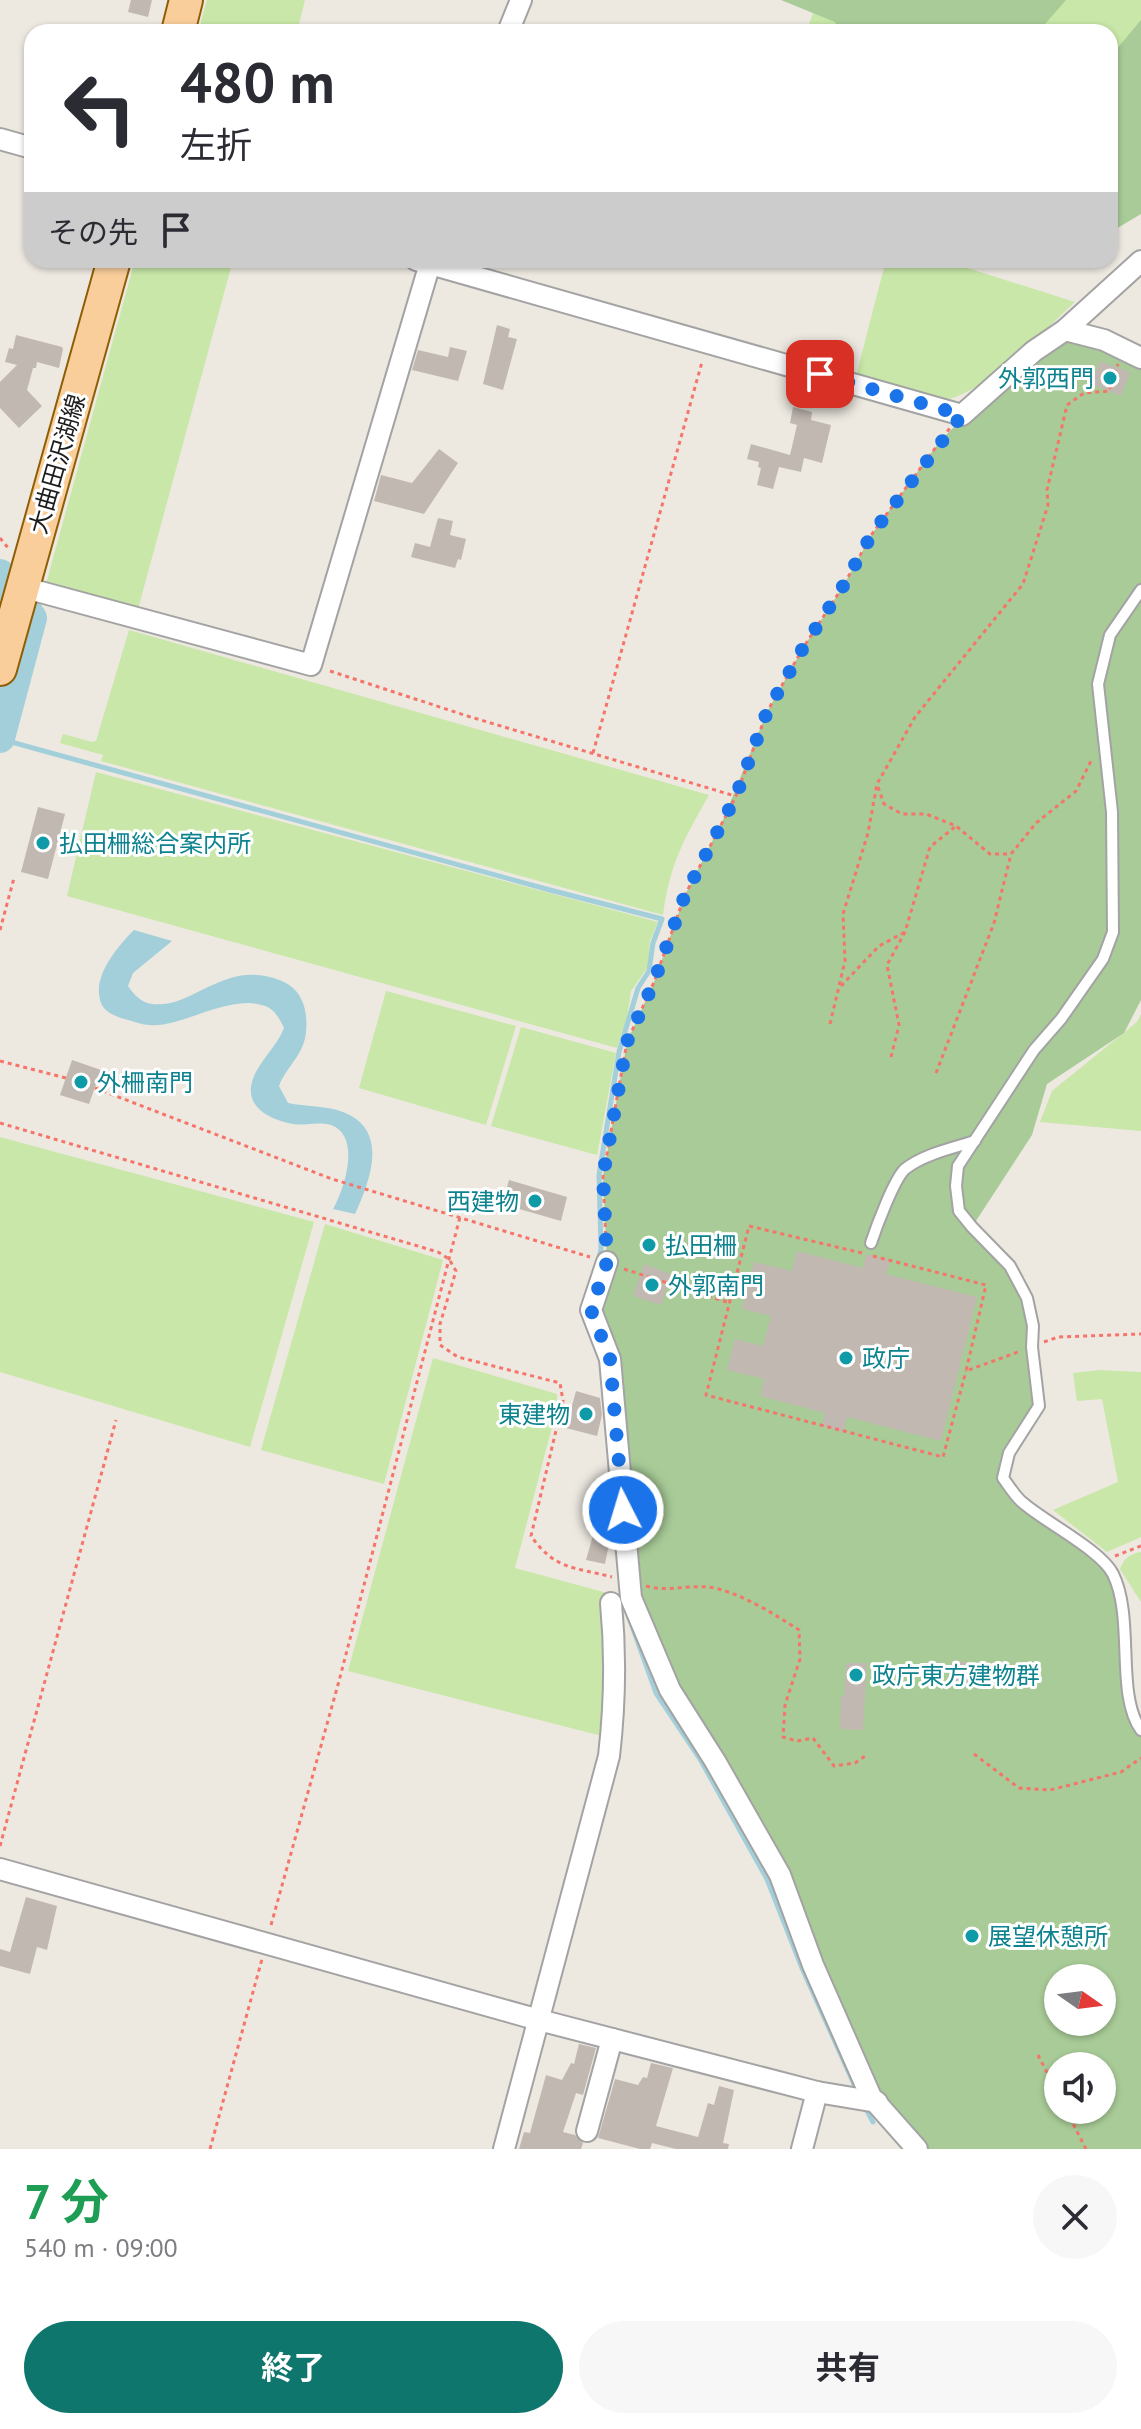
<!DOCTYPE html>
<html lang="ja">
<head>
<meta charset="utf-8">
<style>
	:root { --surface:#fff; --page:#f7f7f7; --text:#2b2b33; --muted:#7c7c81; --accent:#0f766e }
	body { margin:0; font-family:"PT Sans","Noto Sans JP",sans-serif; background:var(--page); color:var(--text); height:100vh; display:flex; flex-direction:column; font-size:30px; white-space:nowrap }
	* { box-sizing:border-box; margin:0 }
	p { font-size:26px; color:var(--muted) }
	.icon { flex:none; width:44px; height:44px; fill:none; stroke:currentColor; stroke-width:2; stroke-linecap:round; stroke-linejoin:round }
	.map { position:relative; height:2149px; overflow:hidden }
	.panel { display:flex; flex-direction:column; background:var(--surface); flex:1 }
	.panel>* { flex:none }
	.banner { position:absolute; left:24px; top:24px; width:1094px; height:244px; border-radius:24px; box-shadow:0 2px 6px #0004; background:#fff; color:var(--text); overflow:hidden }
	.needle { width:52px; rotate:104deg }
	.buttons { position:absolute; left:1044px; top:1964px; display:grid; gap:16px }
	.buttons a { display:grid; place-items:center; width:72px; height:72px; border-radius:50%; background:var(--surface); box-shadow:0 2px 6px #0004; font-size:40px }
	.pin { position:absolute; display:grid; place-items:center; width:68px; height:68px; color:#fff; margin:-34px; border-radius:16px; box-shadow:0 4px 12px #0006 }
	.me { position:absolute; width:88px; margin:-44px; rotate:355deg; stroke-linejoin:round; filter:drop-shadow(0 0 6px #0008) }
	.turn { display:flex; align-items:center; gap:28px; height:168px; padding:0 24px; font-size:36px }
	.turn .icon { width:104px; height:104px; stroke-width:2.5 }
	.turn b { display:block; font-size:56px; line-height:68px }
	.then { display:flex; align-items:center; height:76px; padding:0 24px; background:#0003; gap:16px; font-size:30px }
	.round { display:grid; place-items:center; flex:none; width:84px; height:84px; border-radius:42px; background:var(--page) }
	.summary { display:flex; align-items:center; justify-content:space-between; height:136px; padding:0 24px }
	h1 { font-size:48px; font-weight:700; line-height:60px; color:#1e9e55 }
	.action { display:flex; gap:16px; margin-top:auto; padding:16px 24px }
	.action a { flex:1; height:92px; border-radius:48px; background:var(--accent); color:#fff; font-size:32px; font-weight:700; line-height:92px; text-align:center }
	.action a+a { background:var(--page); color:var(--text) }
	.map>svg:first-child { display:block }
</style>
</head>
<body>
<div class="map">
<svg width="1141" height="2149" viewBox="0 0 1141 2149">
	<rect width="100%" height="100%" fill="#ede9e1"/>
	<!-- grass -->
	<g fill="#c8e7a8">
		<path d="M207,0H305L297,32H198Z"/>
		<path d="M818,0H1141V170L1110,175V32H806Z"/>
		<path d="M135,260H233L138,609L46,584Z"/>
		<path d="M886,260H942L1075,302C1038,336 998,382 950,399L856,376Z"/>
		<path d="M129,630L709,795C684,839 670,863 663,915L101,761L103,755L60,743L63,734L92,742L96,741Z"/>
		<path d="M96,772L658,922L650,941L648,967L631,991L627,1018L617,1048L67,896Z"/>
		<path d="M386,991L516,1026L486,1125L359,1088Z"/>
		<path d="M1141,1014V1131L1040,1122L1052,1091L1137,1022Z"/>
		<path d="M521,1027L616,1053L597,1155L491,1126Z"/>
		<path d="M0,1137L314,1222L250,1447L0,1372Z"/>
		<path d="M325,1224L443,1260L384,1484L261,1450Z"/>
		<path d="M433,1358L557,1394V1408L515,1568L607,1593L606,1737L348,1671Z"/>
		<path d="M1100,1370L1141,1372V1537L1107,1552L1053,1510L1118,1482L1102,1399L1077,1401L1073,1373Z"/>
		<path d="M1141,1552V1602L1120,1569C1124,1558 1130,1554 1141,1552Z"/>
	</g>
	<!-- forest -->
	<g fill="#a8cb97" fill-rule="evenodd">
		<path d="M781,0H1066L1038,32H840L835,22Z"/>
		<path d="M1141,20V214L1114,230L1110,229V57Z"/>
		<path d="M1065,330L1141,358V1000L1124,1033L1047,1084L1032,1135L972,1227L1010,1266L1027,1298L1039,1406L1009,1453L1003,1478L1021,1502L1113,1573L1126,1627L1127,1690L1141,1730V2149H917L877,2102L780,1875L631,1598L610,1359L591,1310L607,1262L603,1176L627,1042L654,982L685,895L723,820L767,712L803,648L842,588L872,534L940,441L998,383ZM1058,1978H1102V2022H1058ZM1058,2066H1102V2110H1058Z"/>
	</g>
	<!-- water -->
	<path fill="#a2cfda" d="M134,930L172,941L133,973L128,986C134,995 142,1003 152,1004C195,1009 224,957 282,981C303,990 308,1011 306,1032C304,1055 286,1067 279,1086L288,1103C306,1107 325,1105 343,1112C390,1130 370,1181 355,1214L333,1209C344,1190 362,1136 331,1125C318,1121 305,1126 293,1124C275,1121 248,1110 251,1087C254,1065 276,1049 284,1028C280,1020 275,1009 265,1006C231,993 181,1028 150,1025C141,1025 130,1020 121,1018C107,1013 100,1008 99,993C97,971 119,945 134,930Z"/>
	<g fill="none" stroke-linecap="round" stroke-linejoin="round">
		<!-- stream -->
		<g stroke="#a2cfda" stroke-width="5">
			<path d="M0,739L550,890L662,919L653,943L649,971L638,988L619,1052L599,1175L601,1249L598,1263"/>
			<path d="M622,1598L656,1693L700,1759L767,1879L802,1968L858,2093"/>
			<path d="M864,2105L873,2122"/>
		</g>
		<!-- river -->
		<path stroke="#a2cfda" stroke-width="30" d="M0,574L32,618L0,738"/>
	</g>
	<!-- building -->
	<g fill="#c1b8b1">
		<path d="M131,0H152L148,17L128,12Z"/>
		<path d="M497,325L510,329L508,337L517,339L503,390L483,384Z"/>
		<path d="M16,335L62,347L63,349L59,368L37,362L36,368H33L27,390L42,406L19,428L0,408V382L17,365L5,362L9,348L13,349Z"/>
		<path d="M450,347L467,351L458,381L412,370L418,350L448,357Z"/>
		<path d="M1100,361L1130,372L1121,396L1091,384Z"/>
		<path d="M793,407L812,412L811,420L831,425L822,463L804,458L801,472L779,467L773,489L757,485L761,468L758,467L759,462L747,459L751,444L790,455L797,425L790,423Z"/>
		<path d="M439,449L458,463L424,514L374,501L381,475L412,483Z"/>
		<path d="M438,518L453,521L450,535L466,539L461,560L458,559L455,568L411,557L415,543L430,547Z"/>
		<path d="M38,807L65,814L48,879L21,872Z"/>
		<path d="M72,1060L101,1070L89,1104L60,1095Z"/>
		<path d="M509,1180L567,1197L561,1221L502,1204Z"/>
		<path d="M797,1251L863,1268L866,1254L890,1260L886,1274L977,1297L941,1441L847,1417L844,1432L822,1426L825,1413L760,1396L764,1379L727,1370L735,1339L763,1346L771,1316L742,1309L754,1262L792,1271Z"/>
		<path d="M644,1264L671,1274L661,1305L633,1296Z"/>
		<path d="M576,1391L600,1398L602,1415L597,1436L566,1428Z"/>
		<path d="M596,1525L612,1529L605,1564L586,1560Z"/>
		<path d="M953,1660L975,1664L971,1687L949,1684Z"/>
		<path d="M846,1663H867L863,1730L840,1729L841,1696H844Z"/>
		<path d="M26,1897L57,1906L47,1950L37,1947L30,1974L0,1966V1949L10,1952Z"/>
		<path d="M579,2044L596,2048L583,2095L576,2093L563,2132L575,2135L583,2143L581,2149H519L524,2132L530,2133L546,2075L562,2080L571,2063L574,2064Z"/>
		<path d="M651,2063L673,2068L656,2126L698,2137L708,2103L714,2105L719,2086L734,2090L723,2143L729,2144L728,2149H676L652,2143L650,2149H640L598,2138L615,2079L638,2085L643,2077L647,2078Z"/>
	</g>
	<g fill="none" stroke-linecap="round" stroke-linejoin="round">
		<!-- service casing -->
		<g stroke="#a3a3a3" stroke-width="14">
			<g id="service">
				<path d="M1141,590L1110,635L1098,684L1112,812L1113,932L1103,959L1061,1019L1034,1050L958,1166L956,1186L959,1211L972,1227L1010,1266L1027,1298L1033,1326L1032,1347L1039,1406L1009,1453L1003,1478C1009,1486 1015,1496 1022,1502C1043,1521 1101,1550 1113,1574C1135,1619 1115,1694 1141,1730"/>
				<path d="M871,1243C876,1228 894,1179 905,1169C924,1154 953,1148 975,1141"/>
			</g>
		</g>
		<!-- minor casing -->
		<g stroke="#a3a3a3" stroke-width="24">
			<g id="minor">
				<path d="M508,32L521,0"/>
				<path d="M0,139L32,148"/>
				<path d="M416,260L962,415L1034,351L1065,330L1141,261"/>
				<path d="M1065,330L1104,340L1141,358"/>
				<path d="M22,587L311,665L431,260"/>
				<path d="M607,1262L591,1310L610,1359L631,1598L670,1690L715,1761L780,1875L813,1965L871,2097L917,2149"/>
				<path d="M0,1869L539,2020L817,2092L877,2102"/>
				<path d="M587,2131L612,2039"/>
				<path d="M504,2149L609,1756C615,1704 616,1655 611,1603"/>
				<path d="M802,2149L817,2092"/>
			</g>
		</g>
		<!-- primary casing -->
		<g stroke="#8f5e04" stroke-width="36">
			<g id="primary">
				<path d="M178,32L186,0"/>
				<path d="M0,669L114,260"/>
			</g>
		</g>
		<!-- path -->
		<g stroke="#f6756a" stroke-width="3" stroke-dasharray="4 4" stroke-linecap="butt">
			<path d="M0,538L9,549"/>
			<path d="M330,671L464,715L735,796"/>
			<path d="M593,753L702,362"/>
			<path d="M878,787L884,804L902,814H926L956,826L990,854H1011"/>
			<path d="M0,930L14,878"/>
			<path d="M841,986L879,946L905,932"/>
			<path d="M830,1024L845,961L843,914L868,833L877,784L915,717L1023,584L1048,505L1047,490L1067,405L1084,393L1109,391L1118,364"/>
			<path d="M891,1057L899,1025L887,965L905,932L930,847L956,826"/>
			<path d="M0,1061L66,1078"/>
			<path d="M936,1073L994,923L1011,854L1036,823L1076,791L1092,759"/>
			<path d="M95,1088L332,1179L590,1257"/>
			<path d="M0,1123L438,1252L449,1259L456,1271L440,1324V1345L458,1357L560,1383L563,1401L531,1536C555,1570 574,1567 612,1577"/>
			<path d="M606,1243L603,1176L627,1042L654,982L685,895L736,796L767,712L803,648L842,588L872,534L950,428"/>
			<path d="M862,1253L749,1226L706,1395L943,1457L966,1371"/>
			<path d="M873,1256L986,1285L966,1371L1018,1352"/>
			<path d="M624,1269L727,1302"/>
			<path d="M1044,1342L1058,1337L1141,1334"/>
			<path d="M1115,1556L1141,1546"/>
			<path d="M646,1586C667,1592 687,1585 708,1587C736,1590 776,1615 799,1630L800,1659L785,1705L783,1737L797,1741L813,1738L834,1766L855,1763L868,1754"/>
			<path d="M974,1754L1019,1788L1050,1790L1121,1772L1141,1758"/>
			<path d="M0,1846L116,1420"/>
			<path d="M271,1925L339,1681L460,1217"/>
			<path d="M1038,2055L1058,2094"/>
			<path d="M1066,2110L1086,2149"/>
			<path d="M210,2149L262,1959"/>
		</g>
		<!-- service -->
		<use href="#service" stroke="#fff" stroke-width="10"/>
		<!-- minor -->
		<use href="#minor" stroke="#fff" stroke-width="20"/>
		<!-- primary -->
		<use href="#primary" stroke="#f9ce9b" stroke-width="32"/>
	</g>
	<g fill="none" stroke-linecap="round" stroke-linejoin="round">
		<!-- route -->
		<path stroke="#1a73e8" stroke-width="14" stroke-dasharray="0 25.2" d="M623,1510L610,1359L591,1310L607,1262L603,1176L627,1042L654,982L685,895L736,796L767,712L803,648L842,588L872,534L962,415L820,374"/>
	</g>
	<!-- markers -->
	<g fill="#0f9aa8" stroke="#fff" stroke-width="3">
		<circle cx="1110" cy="378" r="8"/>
		<circle cx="43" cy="843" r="8"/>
		<circle cx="81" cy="1082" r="8"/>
		<circle cx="535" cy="1201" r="8"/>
		<circle cx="649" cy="1245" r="8"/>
		<circle cx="652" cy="1285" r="8"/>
		<circle cx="846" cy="1358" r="8"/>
		<circle cx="586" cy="1414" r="8"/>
		<circle cx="856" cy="1675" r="8"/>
		<circle cx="972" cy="1936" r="8"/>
	</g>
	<g text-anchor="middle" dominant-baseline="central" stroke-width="6" stroke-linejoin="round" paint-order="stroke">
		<!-- culture labels -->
		<g font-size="24" fill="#0d838f" stroke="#fff" text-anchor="start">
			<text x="1094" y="378" text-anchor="end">外郭西門</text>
			<text x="59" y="843">払田柵総合案内所</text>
			<text x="97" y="1082">外柵南門</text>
			<text x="519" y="1201" text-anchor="end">西建物</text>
			<text x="665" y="1245">払田柵</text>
			<text x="668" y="1285">外郭南門</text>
			<text x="862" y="1358">政庁</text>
			<text x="570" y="1414" text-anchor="end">東建物</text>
			<text x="872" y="1675">政庁東方建物群</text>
			<text x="988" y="1936">展望休憩所</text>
		</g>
		<!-- street labels -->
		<g font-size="24" fill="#1c1c1c" stroke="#fff">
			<text transform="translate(57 464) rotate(-74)">大曲田沢湖線</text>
		</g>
	</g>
</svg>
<div class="buttons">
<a><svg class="needle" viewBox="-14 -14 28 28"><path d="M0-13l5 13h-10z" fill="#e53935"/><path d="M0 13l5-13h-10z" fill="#7c7c81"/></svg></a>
<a><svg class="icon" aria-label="sound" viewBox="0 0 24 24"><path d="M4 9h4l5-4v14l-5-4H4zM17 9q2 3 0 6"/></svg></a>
</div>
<div class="pin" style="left:820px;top:374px;background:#d93025"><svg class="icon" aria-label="arrive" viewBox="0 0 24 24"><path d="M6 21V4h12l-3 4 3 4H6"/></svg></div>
<svg class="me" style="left:623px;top:1510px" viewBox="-20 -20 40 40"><circle r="17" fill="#1a73e8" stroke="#fff" stroke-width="3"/><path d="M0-11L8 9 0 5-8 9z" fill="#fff"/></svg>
<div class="banner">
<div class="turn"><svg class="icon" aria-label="left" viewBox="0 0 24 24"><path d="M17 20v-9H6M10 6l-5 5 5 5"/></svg><div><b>480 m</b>左折</div></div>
<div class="then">その先<svg class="icon" aria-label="arrive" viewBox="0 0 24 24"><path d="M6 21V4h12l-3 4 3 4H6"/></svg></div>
</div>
</div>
<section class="panel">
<div class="summary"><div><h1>7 分</h1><p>540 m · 09:00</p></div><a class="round"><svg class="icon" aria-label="close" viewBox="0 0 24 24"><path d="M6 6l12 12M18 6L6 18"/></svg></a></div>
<div class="action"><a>終了</a><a>共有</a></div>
</section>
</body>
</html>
